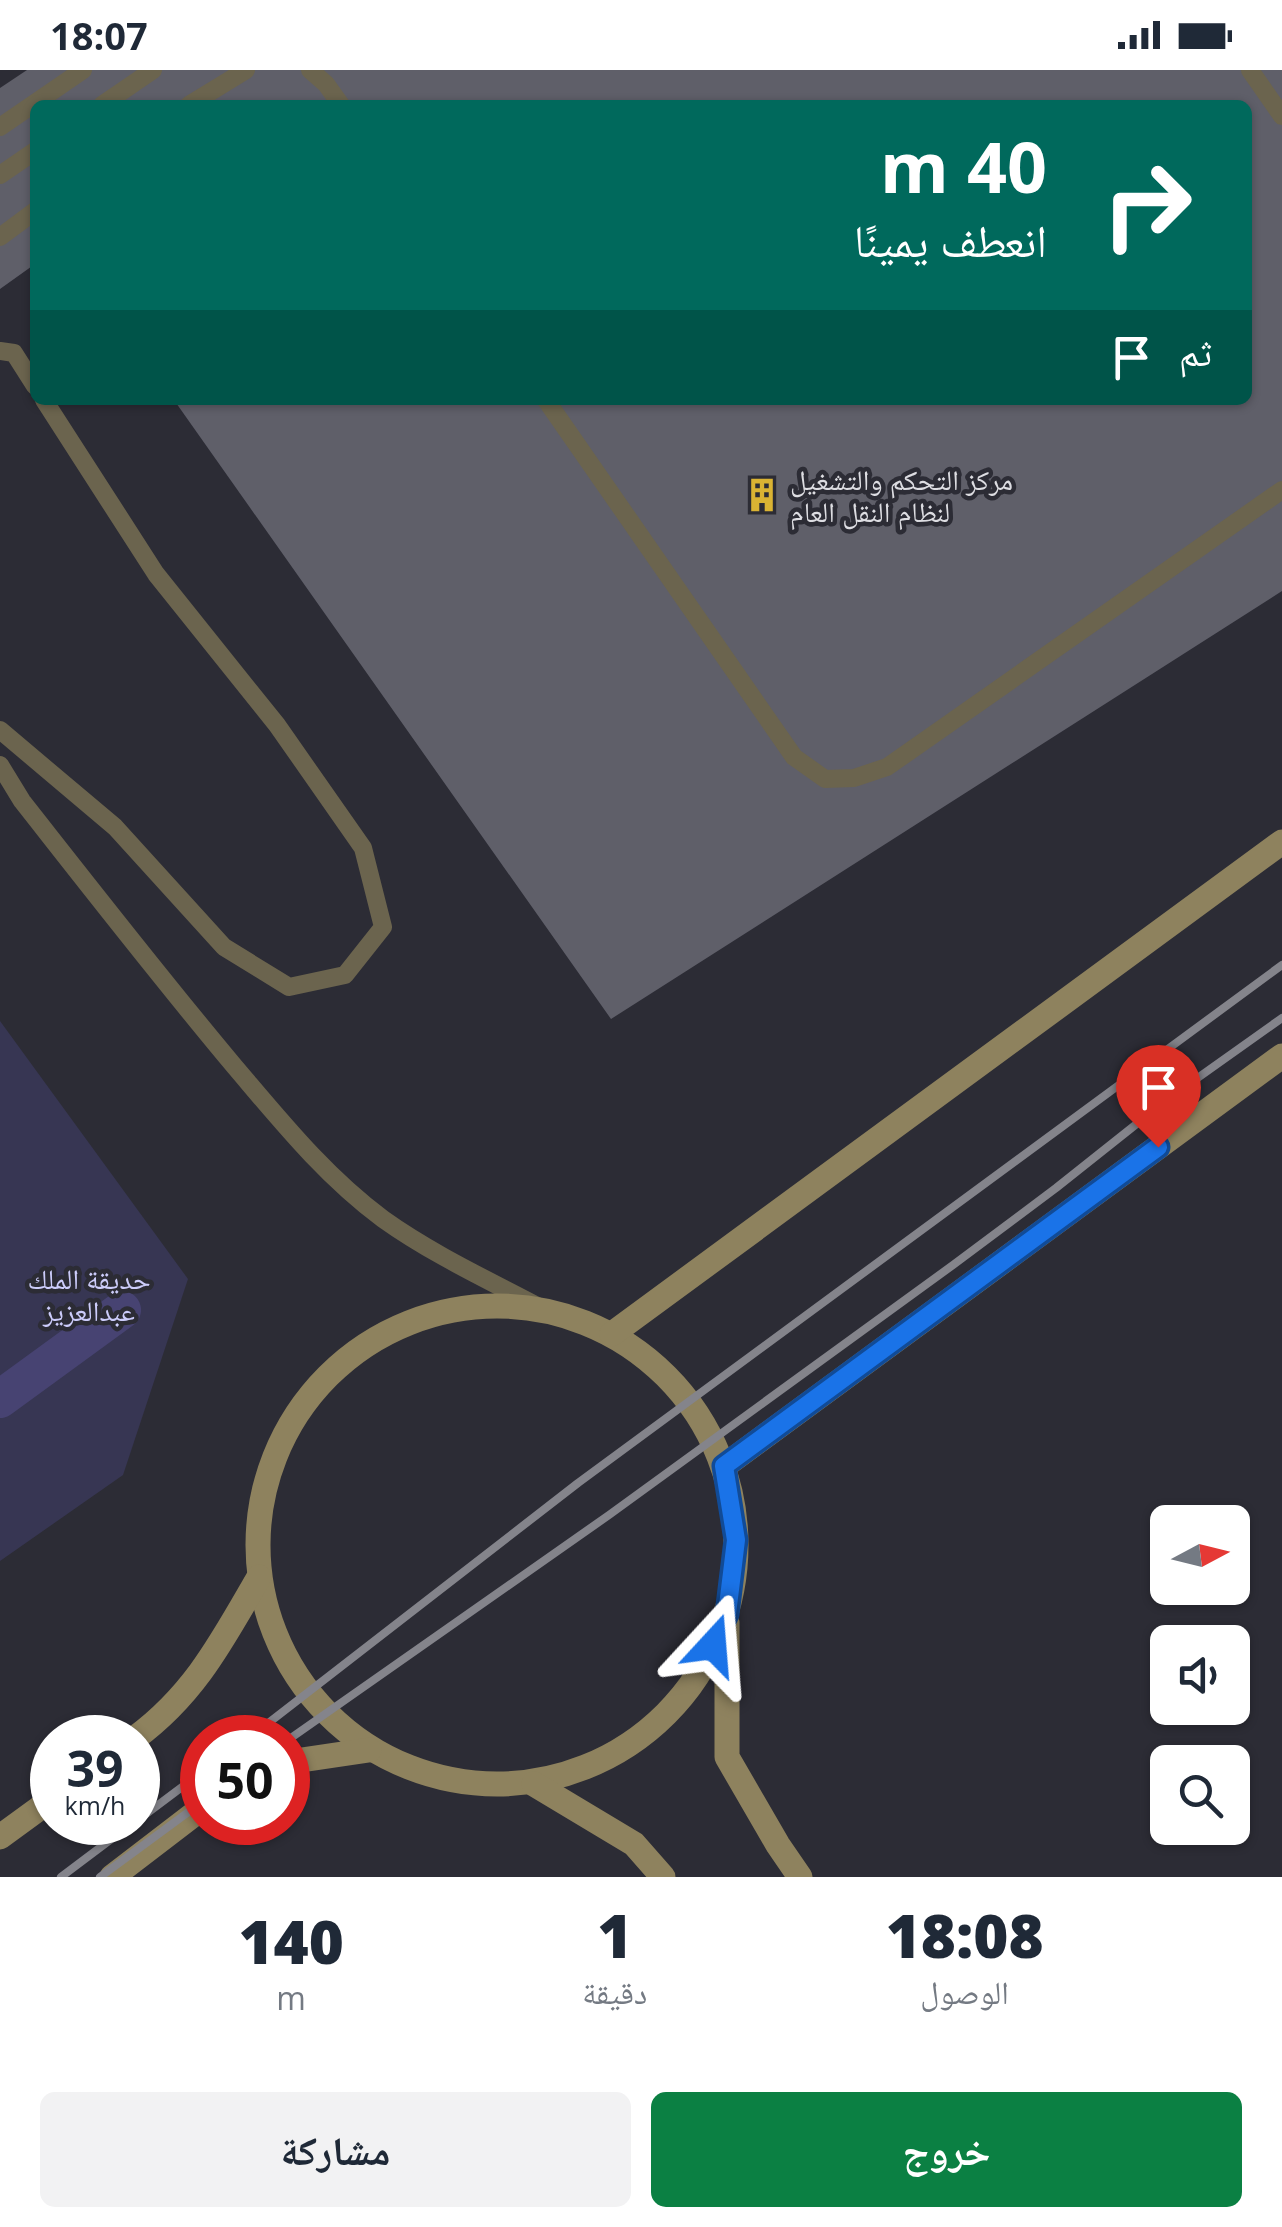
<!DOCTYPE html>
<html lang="ar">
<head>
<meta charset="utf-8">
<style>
	:root { --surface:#fff; --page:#f2f2f3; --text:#1f2937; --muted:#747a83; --accent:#0b8043 }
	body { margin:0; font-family:"Open Sans","Noto Naskh Arabic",sans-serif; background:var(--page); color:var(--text); direction:rtl; height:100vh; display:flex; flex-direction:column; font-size:38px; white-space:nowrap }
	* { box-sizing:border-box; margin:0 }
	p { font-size:32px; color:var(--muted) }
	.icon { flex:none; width:55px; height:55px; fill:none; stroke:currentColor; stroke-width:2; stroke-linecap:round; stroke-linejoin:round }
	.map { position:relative; height:1807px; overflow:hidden; direction:ltr }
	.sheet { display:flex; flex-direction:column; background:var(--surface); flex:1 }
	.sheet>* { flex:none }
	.hud { position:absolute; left:30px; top:30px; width:1222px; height:305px; border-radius:15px; box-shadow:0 2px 8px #0004; direction:rtl; background:#00695c; color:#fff; overflow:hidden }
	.needle { width:65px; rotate:83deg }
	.controls { position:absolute; left:1150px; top:1435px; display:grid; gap:20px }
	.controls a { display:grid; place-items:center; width:100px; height:100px; border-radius:15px; background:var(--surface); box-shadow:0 2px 8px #0004; font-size:50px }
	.speed { position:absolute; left:30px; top:1645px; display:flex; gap:20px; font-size:50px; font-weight:700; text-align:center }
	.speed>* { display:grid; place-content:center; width:130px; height:130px; border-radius:50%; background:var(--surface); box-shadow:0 2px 8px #0004; line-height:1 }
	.speed small { font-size:25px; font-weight:400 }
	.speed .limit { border:15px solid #d22; background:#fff; color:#111 }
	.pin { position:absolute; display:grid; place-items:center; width:85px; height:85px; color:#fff; margin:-102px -42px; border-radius:50% 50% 50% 0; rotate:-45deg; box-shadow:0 0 10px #0007 }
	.pin .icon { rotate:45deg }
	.me { position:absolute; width:110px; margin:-55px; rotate:19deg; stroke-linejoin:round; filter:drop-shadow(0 0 8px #0008) }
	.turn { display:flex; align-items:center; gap:35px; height:210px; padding:0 40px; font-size:45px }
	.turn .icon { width:130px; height:130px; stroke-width:2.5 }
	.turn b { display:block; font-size:70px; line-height:85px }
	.then { display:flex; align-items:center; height:95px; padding:0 40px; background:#0003; gap:20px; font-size:38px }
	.eta { display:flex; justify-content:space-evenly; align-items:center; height:170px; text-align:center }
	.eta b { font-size:60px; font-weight:800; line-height:70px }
	.primary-button { display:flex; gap:20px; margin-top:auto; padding:20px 40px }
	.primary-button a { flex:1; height:115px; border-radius:15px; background:var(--accent); color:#fff; font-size:40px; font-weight:800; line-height:115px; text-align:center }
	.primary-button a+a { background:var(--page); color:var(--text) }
	.status { display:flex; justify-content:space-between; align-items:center; height:70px; padding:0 50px; background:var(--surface); direction:ltr }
	.status svg { height:28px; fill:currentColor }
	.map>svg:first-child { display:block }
</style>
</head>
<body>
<div class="status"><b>18:07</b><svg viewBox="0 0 49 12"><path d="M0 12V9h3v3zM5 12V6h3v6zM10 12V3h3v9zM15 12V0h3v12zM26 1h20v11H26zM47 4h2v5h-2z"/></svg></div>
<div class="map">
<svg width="1282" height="1807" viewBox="0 0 1282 1807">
	<rect width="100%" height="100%" fill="#2c2c35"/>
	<!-- green -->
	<path fill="#373653" d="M0,951L188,1209L123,1405L0,1491Z"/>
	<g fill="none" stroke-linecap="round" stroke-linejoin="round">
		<!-- canal -->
		<path stroke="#474372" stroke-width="38" d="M0,1329L122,1240"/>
	</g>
	<!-- building -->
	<path fill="#5f5f69" d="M27,0H1282V521L611,949L174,330H1248V35H35V194L0,219V18Z"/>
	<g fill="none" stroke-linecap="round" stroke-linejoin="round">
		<!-- lane -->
		<g stroke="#6b644e" stroke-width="18">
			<path d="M310,0L326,14L341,35"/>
			<path d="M1250,0L1282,46"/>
			<path d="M102,35L153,0"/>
			<path d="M189,35L246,0"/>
			<path d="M0,57L83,0"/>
			<path d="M0,105L35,81"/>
			<path d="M0,167L35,141"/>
			<path d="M0,281L14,283L35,316"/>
			<path d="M546,330L794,687L825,709L854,708L887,697L1282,420"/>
			<path d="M0,660L115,757L224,877L289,917L345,905L383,857L363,778L277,655L156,504L44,330"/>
			<path d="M0,695L22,731C92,820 162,910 235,997C281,1051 325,1106 383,1149C432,1184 488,1210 541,1238"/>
		</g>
		<!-- secondary -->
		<g stroke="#8e825e" stroke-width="25">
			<circle cx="497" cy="1475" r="239"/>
			<path d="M612,1264L1282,772"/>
			<path d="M723,1397L1282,986"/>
			<path d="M727,1553V1687L778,1775L800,1807"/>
			<path d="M135,1668C195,1624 223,1569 259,1507"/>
			<path d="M288,1692L369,1680"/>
			<path d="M534,1714L634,1774L663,1807"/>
			<path d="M0,1767L52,1729"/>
			<path d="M112,1807L202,1738"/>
		</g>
		<!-- rail -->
		<g stroke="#84848b" stroke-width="8">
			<path d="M249,1668L578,1413L1282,895"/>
			<path d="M288,1670L609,1445L953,1195L1056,1118L1168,1029L1282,948"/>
			<path d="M138,1750L202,1702"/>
			<path d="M61,1807L134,1752"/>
			<path d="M100,1807L202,1732"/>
		</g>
	</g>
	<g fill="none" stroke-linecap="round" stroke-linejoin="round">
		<!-- route casing -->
		<g stroke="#114b97" stroke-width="25">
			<path id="route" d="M713,1575L727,1544L736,1470L724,1396L1158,1077"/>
		</g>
		<!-- route -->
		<use href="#route" stroke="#1a73e8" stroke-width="18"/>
	</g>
	<!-- icons -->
	<defs>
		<g id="building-bare" transform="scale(2.7)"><path d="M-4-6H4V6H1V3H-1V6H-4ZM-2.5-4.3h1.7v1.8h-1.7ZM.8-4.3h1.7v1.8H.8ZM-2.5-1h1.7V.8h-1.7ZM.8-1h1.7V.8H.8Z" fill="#dab333" stroke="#2c2c35" stroke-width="2.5" paint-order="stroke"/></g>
	</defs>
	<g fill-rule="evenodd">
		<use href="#building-bare" x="762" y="425"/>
	</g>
	<g text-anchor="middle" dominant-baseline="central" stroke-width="9" stroke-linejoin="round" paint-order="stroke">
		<!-- poi labels -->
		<g font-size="28" fill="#dddde2" stroke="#2c2c35" text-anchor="start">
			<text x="790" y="409">مركز التحكم والتشغيل<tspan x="790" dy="32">لنظام النقل العام</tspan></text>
		</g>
		<!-- park labels -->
		<g font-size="28" fill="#ccccfa" stroke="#2c2c35">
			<text x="89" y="1208">حديقة الملك<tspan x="89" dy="32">عبدالعزيز</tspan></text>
		</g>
	</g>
</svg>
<div class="controls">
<a><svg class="needle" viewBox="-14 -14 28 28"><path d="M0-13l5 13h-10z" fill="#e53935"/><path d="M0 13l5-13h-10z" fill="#747a83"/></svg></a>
<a><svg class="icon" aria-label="sound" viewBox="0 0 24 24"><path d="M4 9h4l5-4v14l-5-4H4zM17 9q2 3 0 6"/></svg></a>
<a><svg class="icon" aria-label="search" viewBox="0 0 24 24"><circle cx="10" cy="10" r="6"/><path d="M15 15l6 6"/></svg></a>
</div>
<div class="speed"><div>39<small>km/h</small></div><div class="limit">50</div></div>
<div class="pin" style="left:1158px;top:1077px;background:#d93025"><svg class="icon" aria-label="arrive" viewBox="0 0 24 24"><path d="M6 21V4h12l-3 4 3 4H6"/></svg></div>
<svg class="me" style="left:713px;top:1575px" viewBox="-20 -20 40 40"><path d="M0-17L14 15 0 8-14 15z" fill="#1a73e8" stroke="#fff" stroke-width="4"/></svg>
<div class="hud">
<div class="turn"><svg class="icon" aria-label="right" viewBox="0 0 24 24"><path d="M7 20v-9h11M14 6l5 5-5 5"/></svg><div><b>40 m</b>انعطف يمينًا</div></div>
<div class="then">ثم<svg class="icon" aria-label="arrive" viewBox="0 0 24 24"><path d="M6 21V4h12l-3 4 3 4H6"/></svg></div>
</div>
</div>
<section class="sheet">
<div class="eta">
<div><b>18:08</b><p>الوصول</p></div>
<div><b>1</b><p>دقيقة</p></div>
<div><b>140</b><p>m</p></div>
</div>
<div class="primary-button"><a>خروج</a><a>مشاركة</a></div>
</section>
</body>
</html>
